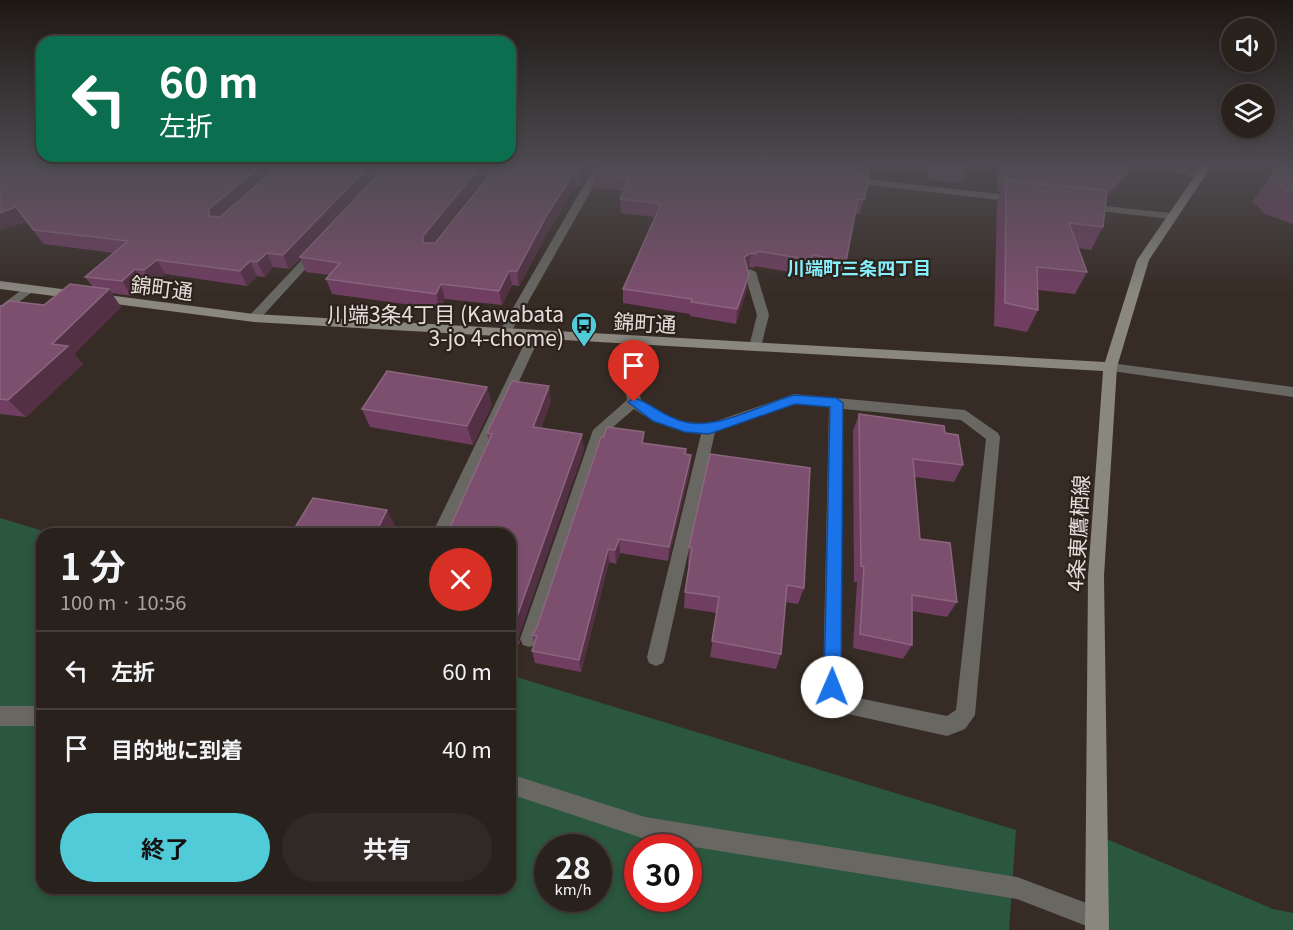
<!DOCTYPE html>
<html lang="ja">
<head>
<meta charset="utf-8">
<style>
	:root { --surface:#29211c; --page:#312925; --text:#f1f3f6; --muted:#a5a3a3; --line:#453e3b; --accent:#52cbd8 }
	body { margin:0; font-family:Georgia,"Noto Sans JP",serif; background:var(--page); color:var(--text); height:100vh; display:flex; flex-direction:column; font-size:22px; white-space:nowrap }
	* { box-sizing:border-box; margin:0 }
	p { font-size:20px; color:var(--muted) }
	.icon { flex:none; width:33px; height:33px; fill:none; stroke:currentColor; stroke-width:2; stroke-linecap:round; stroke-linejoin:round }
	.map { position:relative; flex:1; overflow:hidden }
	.panel { position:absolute; left:36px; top:528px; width:480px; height:366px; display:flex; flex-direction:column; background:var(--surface); border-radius:18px; box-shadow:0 3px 9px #0003,0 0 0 2px var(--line) }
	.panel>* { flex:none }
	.banner { position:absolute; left:36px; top:36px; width:480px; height:126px; border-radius:18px; box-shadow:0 3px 9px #0003,0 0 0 2px var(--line); background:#0b6e4f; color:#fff; overflow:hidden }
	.controls { position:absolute; left:1221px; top:18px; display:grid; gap:12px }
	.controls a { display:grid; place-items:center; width:54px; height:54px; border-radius:50%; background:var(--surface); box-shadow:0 3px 9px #0003,0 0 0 2px var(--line); font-size:30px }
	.speed { position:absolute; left:534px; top:834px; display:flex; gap:12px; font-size:30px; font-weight:700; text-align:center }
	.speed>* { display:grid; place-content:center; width:78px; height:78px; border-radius:50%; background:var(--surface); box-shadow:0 3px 9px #0003,0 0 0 2px var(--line); line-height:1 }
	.speed small { font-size:15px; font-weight:400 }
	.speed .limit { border:9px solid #d22; background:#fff; color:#111 }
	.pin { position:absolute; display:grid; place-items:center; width:51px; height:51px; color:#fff; margin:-62px -26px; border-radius:50% 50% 50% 0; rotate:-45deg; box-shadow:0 0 6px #0007 }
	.pin .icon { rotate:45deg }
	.me { position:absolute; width:66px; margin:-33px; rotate:1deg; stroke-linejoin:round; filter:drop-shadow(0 0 4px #0008) }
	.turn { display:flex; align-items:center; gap:21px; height:126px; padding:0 24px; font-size:27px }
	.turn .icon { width:78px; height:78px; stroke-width:2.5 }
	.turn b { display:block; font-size:42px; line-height:51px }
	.round { display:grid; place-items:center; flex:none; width:63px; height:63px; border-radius:32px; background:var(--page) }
	.head { display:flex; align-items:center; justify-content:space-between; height:102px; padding:0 24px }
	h1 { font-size:36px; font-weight:700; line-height:45px }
	.primary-button { display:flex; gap:12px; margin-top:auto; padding:12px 24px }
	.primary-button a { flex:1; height:69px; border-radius:36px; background:var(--accent); color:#111; font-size:24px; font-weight:700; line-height:69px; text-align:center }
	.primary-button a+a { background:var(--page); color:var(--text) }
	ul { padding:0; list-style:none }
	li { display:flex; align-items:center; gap:18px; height:78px; padding:0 24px; border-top:2px solid var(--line) }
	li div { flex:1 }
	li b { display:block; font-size:22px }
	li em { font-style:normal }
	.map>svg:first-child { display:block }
</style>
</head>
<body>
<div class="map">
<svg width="1293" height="930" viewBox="0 0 1293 930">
	<rect width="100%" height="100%" fill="#372c25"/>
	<!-- green -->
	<g fill="#2a573d" fill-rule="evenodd">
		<path d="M0,518L53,534H42V888H510V675L1016,830L1009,930H0ZM548,848H598V898H548ZM638,848H688V898H638Z"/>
		<path d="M1097,835L1273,909L1293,913V930H1099Z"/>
	</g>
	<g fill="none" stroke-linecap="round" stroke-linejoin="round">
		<!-- lane -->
		<g fill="#696762" fill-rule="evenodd">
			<path d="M750,269L756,272L769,315L761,347L755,351L749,347L757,315L744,272Z"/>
			<path d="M27,286L33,290L31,293L0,316V306Z"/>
			<rect x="0" y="706" width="42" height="20"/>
			<path d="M510,774L645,817L1017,877L1105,910L1109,918L1105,926L1097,930L1017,899L645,839L510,794Z"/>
		</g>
		<!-- street -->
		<g fill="#696762" fill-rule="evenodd">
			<path d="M596,164H606L510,334L508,337H500L498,334Z"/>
			<path d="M1156,164H1170L1203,176L1195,178Z"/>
			<path d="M847,177L1017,196L1022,199L1017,202L843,182V178Z"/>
			<path d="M1086,204L1171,213L1176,216L1171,219L1082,209L1081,207Z"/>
			<path d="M317,247L323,250L321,252L258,321H250L248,318L250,315L313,248Z"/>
			<path d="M535,330L541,334L448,534H432L529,334Z"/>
			<path d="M631,337L637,341L636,371L641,400L662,414L685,422L708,424L794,394L965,410L998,433L1000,437L975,715L965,729L947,736L848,714L841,712L823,686L829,407L795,404L715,432L665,657L663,663L656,666L649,663L647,657L701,434C676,431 655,424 634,409L606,433L538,639L535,645L529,647L523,645L520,639L593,430L627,400L622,371L625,341ZM843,409L961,420L986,439L956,710L947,716L853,697L841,683Z"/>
			<path d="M1110,363L1293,387V397L1105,370L1103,367Z"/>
		</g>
		<!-- secondary -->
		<path fill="#89877e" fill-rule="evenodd" d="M1203,164H1213L1149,260L1117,367L1104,576L1109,930H1085L1088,576L1103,371L254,322L0,289V281L254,314L1105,362L1137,260Z"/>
	</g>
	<!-- wall -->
	<g fill="#6f3e61">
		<path d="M0,164L433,243H435L498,164H594L581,186L576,185L550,228L519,286L512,285L502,305L445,299L440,309L332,294L326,279L330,275L306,272L300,258L289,269L273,267L265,277L257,276L247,286L165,274L154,284L145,283L132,296L111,293L121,307L74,354L83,364L26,417L0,414V306L44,305L93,287L85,277L114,253L44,244L26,222L0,230Z"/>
		<path d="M600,164H872L860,214H855L843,275L810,269L808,275L755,266L754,268L749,267L747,268V289L736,324L690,316V314L623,303V289L655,217L621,213L620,199L624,191L595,188L594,174Z"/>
		<path d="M926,164H967L966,173L963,183L928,180Z"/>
		<path d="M998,164H1137L1125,177L1121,184L1106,199L1103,227L1091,250L1078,248L1087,272L1075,294L1038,290V310L1027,332L994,326L997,202L1001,192H997Z"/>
		<path d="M1293,164V224L1265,214L1252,201L1270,177Z"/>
		<path d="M487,387L492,405L473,445L370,427L362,409Z"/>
		<path d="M551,401L541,428L584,449L518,638L520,644L510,642V534L487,433Z"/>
		<path d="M859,414L945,433L963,465L954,482L915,477L920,539L957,602L947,617L912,611V645L903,659L853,648L857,582H854L853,431Z"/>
		<path d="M644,443L691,455L690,470L668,561L620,553L616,564L609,562L581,672L535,663L532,651L534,643L532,635Z"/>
		<path d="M810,468L804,588L798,604L785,602L781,654L776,669L710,657L717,613L684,608L685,592L690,565L688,564L689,547Z"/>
	</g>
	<!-- shaded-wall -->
	<g fill="#533044">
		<path d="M263,164H285L217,223L209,216V209Z"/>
		<path d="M371,164H388L289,269L283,255Z"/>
		<path d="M482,164H495L427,251L423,243V236Z"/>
		<path d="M585,164H594L581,186L580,172Z"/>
		<path d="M1132,164H1137L1125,177L1121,184L1102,203L1109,190Z"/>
		<path d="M575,172L576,185L550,228L519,286L517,271L548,213Z"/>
		<path d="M16,207L26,222L0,230V213Z"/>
		<path d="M267,253L273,267L265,277L257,262Z"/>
		<path d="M751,253L749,267L742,271L744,257Z"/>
		<path d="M157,260L165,274L154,284L144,270Z"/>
		<path d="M250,261L257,276L247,286L240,271Z"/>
		<path d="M135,269L145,283L132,296L122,281Z"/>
		<path d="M509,271L512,285L502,305L499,291Z"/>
		<path d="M749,275L747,289L736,324L737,309Z"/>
		<path d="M441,284L445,299L440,309L436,294Z"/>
		<path d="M109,289L121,307L74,354L83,364L26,417L8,400L52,344Z"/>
		<path d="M549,386L551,401L536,443L533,427Z"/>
		<path d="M487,387L492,405L473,445L467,426Z"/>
		<path d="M582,434L584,449L518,638L514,625Z"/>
		<path d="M691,455L690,470L668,561L669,547Z"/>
		<path d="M387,510L396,527L392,534H375Z"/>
		<path d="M619,539L620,553L616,564L615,550Z"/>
		<path d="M608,549L609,562L581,672L579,660Z"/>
	</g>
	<!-- building -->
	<g fill="#7c4f6e" stroke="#8c667f" stroke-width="1.5">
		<path d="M0,164H263L209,209V216L220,217L281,164H371L283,255L267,253L257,262L250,261L240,271L157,260L144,270L135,269L122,281L85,277L128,241L34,230L16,207L0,213Z"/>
		<path d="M388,164H482L423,236V243H435L498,164H585L580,172H575L548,213L517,271H509L499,291L441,284L436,294L326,279L340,263L300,257Z"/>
		<path d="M600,164H772L870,174L864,200L858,199L846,261L813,255L811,260L757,251L756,254L751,253L744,257L749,275L737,309L691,302L692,299L623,289L661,204L620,199L630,178L594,174Z"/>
		<path d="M930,164H967L966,173L931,171Z"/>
		<path d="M1003,164H1132L1126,170L1128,171L1109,190L1002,179Z"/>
		<path d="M1281,164H1293V193L1283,189L1270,177Z"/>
		<path d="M1006,181L1107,191L1103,227L1069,223L1087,272L1037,267L1038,310L1005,303Z"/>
		<path d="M70,284L109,289L52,344L68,346L8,400L0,399V306H3L9,301L44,305Z"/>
		<path d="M387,371L487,387L467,426L362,409Z"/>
		<path d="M512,381L549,386L533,427L582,434L514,625L516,631L510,630V534H447L492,434L487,433Z"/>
		<path d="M859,414L944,426L945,433L958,435L963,465L913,459L920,539L950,543L957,602L912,595V645L860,634L864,567L861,566Z"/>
		<path d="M607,427L644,432L642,443L686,449L685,454L691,455L669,547L619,539L615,550L608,549L579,660L532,651L537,636L532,635L537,627L601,437H604Z"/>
		<path d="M710,454L810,468L804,588L787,585L781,654L712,641L719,597L685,592L692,548L689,547Z"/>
		<path d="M313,498L387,510L375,534H291Z"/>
	</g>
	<!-- sky -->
	<linearGradient id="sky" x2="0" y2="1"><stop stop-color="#1e1814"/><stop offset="0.56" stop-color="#4d4b51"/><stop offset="1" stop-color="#4d4b51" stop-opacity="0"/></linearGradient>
	<rect width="1293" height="294" fill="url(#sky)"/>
	<!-- route -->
	<path fill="#1a73e8" stroke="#114b97" stroke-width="1.5" d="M794,395L836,398L843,403L841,687L838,692L832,695L826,692L824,687L830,407L795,404L709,434L685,432L653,421L628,402L634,398C652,403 663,417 685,422C718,430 762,404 794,395Z"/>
	<!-- icons -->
	<defs>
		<g id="bus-pin" transform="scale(1.35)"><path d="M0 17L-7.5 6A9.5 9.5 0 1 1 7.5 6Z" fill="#52cbd8" stroke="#2d221b"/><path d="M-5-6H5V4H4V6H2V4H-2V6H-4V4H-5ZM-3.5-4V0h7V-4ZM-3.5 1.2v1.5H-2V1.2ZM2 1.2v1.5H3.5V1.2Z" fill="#111"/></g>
	</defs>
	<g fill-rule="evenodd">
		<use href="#bus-pin" x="584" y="325"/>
	</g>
	<g text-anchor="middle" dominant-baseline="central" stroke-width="4.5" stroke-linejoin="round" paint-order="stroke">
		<!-- far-neighbourhood labels -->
		<g font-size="18" font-weight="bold" fill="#85effc" stroke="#2d221b">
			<text x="859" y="267">川端町三条四丁目</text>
		</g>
		<!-- street labels -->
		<g font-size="21" fill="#e5deda" stroke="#2d221b">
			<text transform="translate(162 287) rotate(7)">錦町通</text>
			<text transform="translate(645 322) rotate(3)">錦町通</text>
			<text transform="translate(1077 533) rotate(-87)">4条東鷹栖線</text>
		</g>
		<!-- poi labels -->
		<g font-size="21" fill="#e5deda" stroke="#2d221b" text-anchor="end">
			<text x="564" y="313">川端3条4丁目 (Kawabata<tspan x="564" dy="24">3-jo 4-chome)</tspan></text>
		</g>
	</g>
</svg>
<div class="controls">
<a><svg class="icon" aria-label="sound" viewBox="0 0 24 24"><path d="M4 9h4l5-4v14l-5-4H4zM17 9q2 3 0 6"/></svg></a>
<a><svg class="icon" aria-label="layers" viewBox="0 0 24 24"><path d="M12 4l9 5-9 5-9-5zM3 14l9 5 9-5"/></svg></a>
</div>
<div class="speed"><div>28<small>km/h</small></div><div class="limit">30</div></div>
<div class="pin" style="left:634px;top:402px;background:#d93025"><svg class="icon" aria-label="arrive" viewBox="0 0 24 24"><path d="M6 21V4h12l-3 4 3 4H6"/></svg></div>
<svg class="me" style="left:832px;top:687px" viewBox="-20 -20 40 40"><circle r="19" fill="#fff"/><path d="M0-13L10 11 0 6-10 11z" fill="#1a73e8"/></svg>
<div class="banner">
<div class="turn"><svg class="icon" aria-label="left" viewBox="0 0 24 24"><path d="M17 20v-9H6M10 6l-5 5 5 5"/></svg><div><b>60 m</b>左折</div></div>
</div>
<section class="panel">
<div class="head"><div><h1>1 分</h1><p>100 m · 10:56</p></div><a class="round" style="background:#d93025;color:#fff"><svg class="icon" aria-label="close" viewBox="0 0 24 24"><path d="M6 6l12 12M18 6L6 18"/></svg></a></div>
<ul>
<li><svg class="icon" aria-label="left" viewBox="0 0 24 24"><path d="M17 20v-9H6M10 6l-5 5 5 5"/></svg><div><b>左折</b></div><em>60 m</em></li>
<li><svg class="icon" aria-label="arrive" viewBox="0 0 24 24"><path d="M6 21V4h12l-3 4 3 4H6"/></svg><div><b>目的地に到着</b></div><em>40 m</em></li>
</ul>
<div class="primary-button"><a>終了</a><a>共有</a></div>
</section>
</div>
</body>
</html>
